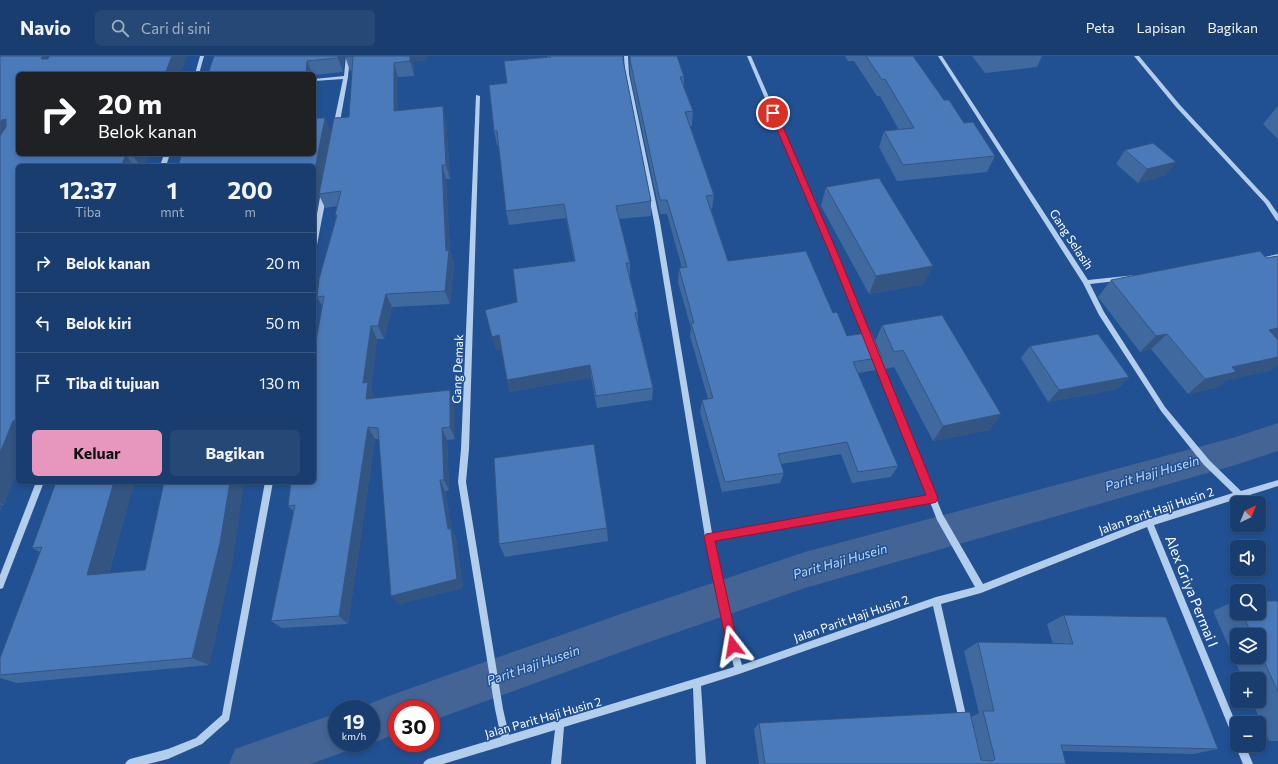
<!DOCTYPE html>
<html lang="id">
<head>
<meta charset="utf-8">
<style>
	:root { --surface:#193d6e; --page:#264876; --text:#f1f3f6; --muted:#9faec2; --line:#375681; --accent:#e797bd }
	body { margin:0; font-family:Commissioner,sans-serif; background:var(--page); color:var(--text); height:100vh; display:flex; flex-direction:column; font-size:15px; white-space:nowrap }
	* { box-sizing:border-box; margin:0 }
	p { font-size:13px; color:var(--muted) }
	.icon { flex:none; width:22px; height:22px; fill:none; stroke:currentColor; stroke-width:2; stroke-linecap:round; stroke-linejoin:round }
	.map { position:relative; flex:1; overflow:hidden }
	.drawer { position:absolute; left:16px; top:108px; width:300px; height:320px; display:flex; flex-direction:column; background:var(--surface); border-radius:6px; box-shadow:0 2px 6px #0003,0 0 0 1px var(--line) }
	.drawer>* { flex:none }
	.hud { position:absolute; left:16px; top:16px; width:300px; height:84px; border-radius:6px; box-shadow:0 2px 6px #0003,0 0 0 1px var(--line); background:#202124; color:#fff; overflow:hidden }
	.needle { width:26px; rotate:43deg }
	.buttons { position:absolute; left:1230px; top:440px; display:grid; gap:8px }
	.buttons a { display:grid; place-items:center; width:36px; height:36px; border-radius:6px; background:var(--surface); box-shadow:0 2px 6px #0003,0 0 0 1px var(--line); font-size:20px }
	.speed { position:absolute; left:328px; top:644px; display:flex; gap:8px; font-size:20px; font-weight:700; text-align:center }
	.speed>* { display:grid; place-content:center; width:52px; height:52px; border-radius:50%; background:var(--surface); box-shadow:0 2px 6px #0003,0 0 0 1px var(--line); line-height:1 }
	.speed small { font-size:10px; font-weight:400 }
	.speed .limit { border:6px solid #d22; background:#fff; color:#111 }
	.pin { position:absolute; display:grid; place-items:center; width:34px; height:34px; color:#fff; margin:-17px; border:2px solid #fff; border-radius:50%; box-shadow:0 1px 4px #0007 }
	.me { position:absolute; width:44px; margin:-22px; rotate:346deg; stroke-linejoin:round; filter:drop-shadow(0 0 3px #0008) }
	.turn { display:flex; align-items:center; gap:14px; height:84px; padding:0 16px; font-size:18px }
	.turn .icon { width:52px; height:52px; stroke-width:2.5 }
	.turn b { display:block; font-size:28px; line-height:34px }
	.eta { display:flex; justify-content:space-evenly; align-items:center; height:68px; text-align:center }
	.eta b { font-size:24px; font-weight:700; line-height:28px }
	.primary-button { display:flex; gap:8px; margin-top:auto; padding:8px 16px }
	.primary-button a { flex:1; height:46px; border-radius:6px; background:var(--accent); color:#111; font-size:16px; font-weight:700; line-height:46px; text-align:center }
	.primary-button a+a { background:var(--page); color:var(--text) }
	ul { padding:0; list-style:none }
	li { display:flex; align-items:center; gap:12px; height:60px; padding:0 16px; border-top:1px solid var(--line) }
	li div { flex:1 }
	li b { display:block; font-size:15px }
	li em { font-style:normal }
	header { display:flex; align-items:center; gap:24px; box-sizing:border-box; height:56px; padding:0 20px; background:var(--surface); border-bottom:1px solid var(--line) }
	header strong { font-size:19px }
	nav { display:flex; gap:22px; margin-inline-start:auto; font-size:14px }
	.search { width:280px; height:36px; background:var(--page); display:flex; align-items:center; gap:10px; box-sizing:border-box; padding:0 14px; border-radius:6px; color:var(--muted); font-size:15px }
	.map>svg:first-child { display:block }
</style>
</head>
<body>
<header>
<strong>Navio</strong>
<div class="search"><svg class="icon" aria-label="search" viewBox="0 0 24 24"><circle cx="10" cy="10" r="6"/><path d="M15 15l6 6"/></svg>Cari di sini</div>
<nav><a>Peta</a><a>Lapisan</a><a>Bagikan</a></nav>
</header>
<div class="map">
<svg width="1278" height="708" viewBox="0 0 1278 708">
	<rect width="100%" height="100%" fill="#215193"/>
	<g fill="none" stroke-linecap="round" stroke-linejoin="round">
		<!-- canal -->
		<g fill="#436494" fill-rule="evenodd">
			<path d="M1278,367V395L1232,410L805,532L632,592L431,665V653H397V677L371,688L370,687H371V653H356L397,637L632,554L805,496L1232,382Z"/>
			<path d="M337,657V687H354L352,693L311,708H229L235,693Z"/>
		</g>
		<!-- minor -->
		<g fill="#b3cded" fill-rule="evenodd">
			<path d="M200,0H204L199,18H195Z"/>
			<path d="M346,0H350L348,21L339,71L336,73L333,71L343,23L314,25V23L344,20Z"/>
			<path d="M624,0H628L629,18L660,166L712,477L928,440L872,301L875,298L878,301L943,459L983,528L1149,463L1233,437L1204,409L1161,355L1099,259L1083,227L938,0H942L1088,224L1136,219L1137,221L1136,223H1134L1090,228L1104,256L1165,351L1210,405L1241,435L1278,424V430L1154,469L1237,670V686L1234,684L1147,471L981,537L941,548L967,664L966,667L963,668L960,667L959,664L933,550L739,618L701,630L706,708H696L693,632L564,671L561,708H551L555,674L443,708H423L425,705L428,703L501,681L495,653L458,426L461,393L476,39L480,40L469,393L466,426L503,653L509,679L734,611L725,578L705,481L654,166L625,18ZM930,446L937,464L975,531L936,541L742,609L733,578L714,484Z"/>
			<path d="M747,0H751L837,198L872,286L871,288L869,289L866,286L831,198Z"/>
			<path d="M1134,0H1139L1180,49L1269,145L1278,158V165L1276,164L1265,147L1176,51Z"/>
			<path d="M164,98H170L166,110H160Z"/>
			<path d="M324,134L327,136L317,189L314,191V174L321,136Z"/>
			<path d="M1278,198V202L1267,205L1264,203L1265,201Z"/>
			<path d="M36,426H44L4,529L3,532L0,533V519Z"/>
			<path d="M265,426H273L229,664L202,688L168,703L148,708H125L127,705L130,703L168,693L196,682L222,659Z"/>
			<path d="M1237,686V689H1245L1253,708H1243L1235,689Z"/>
		</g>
	</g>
	<!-- wall -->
	<g fill="#40699f" fill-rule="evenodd">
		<path d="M0,0H187L180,18H18V98H149L145,110H18L4,449H2L0,455Z"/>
		<path d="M214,0H344L343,16L314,19V18H208Z"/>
		<path d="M345,0H427V4L413,5L414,20L398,21V54L446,64L450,123H446L450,195L454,208L450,248L392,251L384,283H377L371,332L374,339V342L455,346V383L447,384L449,434L445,435L452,475L456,482L463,532L398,548L379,383H375L348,568L282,572L271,565L294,456L288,450L314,426L322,250L317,241L337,161L335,159L337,150L325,152L319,139L317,153H314V110L331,76L349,61L352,15H350Z"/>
		<path d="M547,0H623V4L651,145V160L619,163L630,207V220L629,221L638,256V267L653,332L652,344L597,352L591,321L510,336L507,324L502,292L496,294L485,254L517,246L574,205L566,162L509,169L506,155L499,89H497L494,75L547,1Z"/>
		<path d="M630,0H677L684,21V31L693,55L692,70H690L714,139L712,153H711L728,205L833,257L847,280L875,286L882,269L1001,358L989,374L933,385L894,311L885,313L881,303L876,314L858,317L898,410L891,421L852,427L841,398L781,408L784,417L780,427L722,436L700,356L702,344L708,343L690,280L691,272L678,226L679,212H682L667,158H660L630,18Z"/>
		<path d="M845,0H913L944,44L964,67L995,100L987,116L897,125L879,91L884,75L899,74L880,40H877L854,5H848Z"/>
		<path d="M972,0H1042L1037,11L985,17Z"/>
		<path d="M1278,50V83L1263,68Z"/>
		<path d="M1125,94L1166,119L1138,127L1116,108Z"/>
		<path d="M826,131L924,228L869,238L821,150Z"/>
		<path d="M1111,224L1272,314L1226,324L1217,331L1188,338L1151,293L1140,296L1098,241Z"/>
		<path d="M1030,290L1129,321L1117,333L1048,346L1021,302Z"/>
		<path d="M130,441L109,517L145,514L234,498L209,609L17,627L0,622V602L40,496L32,492Z"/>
		<path d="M607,472L608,485L505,501L499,488Z"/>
		<path d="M1237,544V557H1259L1278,545V685H1269L1252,645H1259V623H1243L1213,555ZM1237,579H1259V601H1237Z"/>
		<path d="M1064,559L1218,693L1193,698L1062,695L1066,708H759L754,673L759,667L971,661L979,657L964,595L978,586L1053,588L1047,568Z"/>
	</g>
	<!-- shaded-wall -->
	<g fill="#345582">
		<path d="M43,0H63L54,18L41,3Z"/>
		<path d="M172,0H187L180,18H165Z"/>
		<path d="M338,0H344L343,16L338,2Z"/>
		<path d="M410,0H427V4L413,5L414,20L410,5Z"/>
		<path d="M307,5L313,18H306Z"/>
		<path d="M394,7L398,21V69L394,55Z"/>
		<path d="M443,50L446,64L450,123L446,109Z"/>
		<path d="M325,62L331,76L317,153L314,148V118Z"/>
		<path d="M6,63L15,80L0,104V66L2,64Z"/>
		<path d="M132,98H149L145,110H140Z"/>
		<path d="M126,99L134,110H121Z"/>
		<path d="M1176,106L1166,119L1138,127L1147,113Z"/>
		<path d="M442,109L446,123L450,195L454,208L450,248L445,235L446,195Z"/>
		<path d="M933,210L924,228L869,238L876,220Z"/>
		<path d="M386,238L392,251L384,283L378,270Z"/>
		<path d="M371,270L377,283L371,332L374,339L373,355L366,343L363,327Z"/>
		<path d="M1278,272V284L1269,274Z"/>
		<path d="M1167,278L1151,293L1140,296L1156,280Z"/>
		<path d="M499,279L503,292L496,294L492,281Z"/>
		<path d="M1278,301V309L1272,314L1226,324L1217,331L1188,338L1205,323L1232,311Z"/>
		<path d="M590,309L591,321L510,336L507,324Z"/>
		<path d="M1129,321L1117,333L1048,346L1059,334Z"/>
		<path d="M450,334L455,346V383L450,371Z"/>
		<path d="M1001,358L989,374L933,385L943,370Z"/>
		<path d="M18,364V413L4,449L0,447V397L13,365Z"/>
		<path d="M368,371L375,383L348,568L339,560Z"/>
		<path d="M442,372L447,384L449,434L444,424Z"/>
		<path d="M440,424L445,435L452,475L456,482L463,532L398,548L391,540L448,473Z"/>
		<path d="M114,426H136L130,441L105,530L87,519Z"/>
		<path d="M230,426H244L234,498L209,609L192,602Z"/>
		<path d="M0,448L2,449L0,455Z"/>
	</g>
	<!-- building -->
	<g fill="#4a7ab9" stroke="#345582">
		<path d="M0,0H43L41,3H48L49,0H172L165,18H18V98H132L126,99L121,110H18V364L13,365L0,397V80L6,71V63L2,64L0,66Z"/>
		<path d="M214,0H338V2L307,5L306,18H208Z"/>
		<path d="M345,0H410V5L394,7V55L443,50L446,109H442L446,195L449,194L445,235L386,238L378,270H371L363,327L368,326L366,343L450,334V371L442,372L444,424H440L448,473H451L457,523L391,540L378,372L368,371L339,560L271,565L295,449L288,450L291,426H314V297L324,240L317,241L319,223L337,159H335L341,135L319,138L334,62L349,61L353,0L345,1Z"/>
		<path d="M550,0H623V4L651,145L616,150L630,207H626L638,256L635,257L653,332L596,340L590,309L507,324L499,279L492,281L485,254L517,246L513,213L575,205L564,148L506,155L497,75H494L489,29L507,27L504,5L551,1Z"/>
		<path d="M630,0H677L684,21H680L693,55L685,56L714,139L706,140L728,205L806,195L833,257L837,256L847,280L871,276L882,301L853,306L898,410L858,416L847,386L778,398L784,417L725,426L702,344L713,342L691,267H694L679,212L687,211L667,144H660L630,4Z"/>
		<path d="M866,0H913L944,44H949L964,67L973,66L995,100L903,109L884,75L914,72L885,23L882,24Z"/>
		<path d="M314,62H325L314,118V110H178L182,98H314Z"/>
		<path d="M1153,87L1176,106L1147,113L1125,94Z"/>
		<path d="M879,122L933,210L876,220L826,131Z"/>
		<path d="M1260,195L1266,202L1278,200V272L1269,274L1278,284V301L1232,311L1236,316L1205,323L1167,278L1156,280L1111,224Z"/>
		<path d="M942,259L1001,358L943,370L903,294L894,296L882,269Z"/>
		<path d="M1098,278L1129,321L1059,334L1030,290Z"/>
		<path d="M594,388L607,472L499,488L494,402Z"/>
		<path d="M56,426H114L87,519L145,514L164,426H230L220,487L192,602L0,619V602L42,491L32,492Z"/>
		<path d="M1259,545H1278V636L1259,594V579H1252L1242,557H1259Z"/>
		<path d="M1064,559L1166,561L1218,693L1061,689L1066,708H765L759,667L970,656L981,704L993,705L995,703L983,655H994L978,586L1073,588Z"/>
	</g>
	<!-- route -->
	<path fill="#e11d48" stroke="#92132f" d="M771,55L777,57L838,198L938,442L936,446L933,447L715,485L738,590L737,594L733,595L729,594L727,590L704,481L706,478L926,439L830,198L770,57Z"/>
	<g text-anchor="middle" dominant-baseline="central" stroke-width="3" stroke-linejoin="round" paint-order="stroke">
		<!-- street labels -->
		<g font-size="12" fill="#fff" stroke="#215193">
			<text transform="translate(1072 183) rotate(57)">Gang Selasih</text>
			<text transform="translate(457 313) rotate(-88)">Gang Demak</text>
			<text transform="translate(1156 454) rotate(-19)">Jalan Parit Haji Husin 2</text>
			<text transform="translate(851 562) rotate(-19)">Jalan Parit Haji Husin 2</text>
			<text transform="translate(543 661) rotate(-16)">Jalan Parit Haji Husin 2</text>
		</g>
		<!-- water labels -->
		<g font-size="13" font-style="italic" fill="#bfd7f4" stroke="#215193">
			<text transform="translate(1152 417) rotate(-16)">Parit Haji Husein</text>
			<text transform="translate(840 505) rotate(-16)">Parit Haji Husein</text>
			<text transform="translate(533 609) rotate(-19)">Parit Haji Husein</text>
		</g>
		<!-- near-street labels -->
		<g font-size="14" fill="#fff" stroke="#215193">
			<text transform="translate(1192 535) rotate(68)">Alex Griya Permai I</text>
		</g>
	</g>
</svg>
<div class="buttons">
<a><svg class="needle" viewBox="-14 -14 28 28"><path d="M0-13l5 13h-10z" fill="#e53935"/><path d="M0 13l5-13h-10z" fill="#9faec2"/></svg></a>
<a><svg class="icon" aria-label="sound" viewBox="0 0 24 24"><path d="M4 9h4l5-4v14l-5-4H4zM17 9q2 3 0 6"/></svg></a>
<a><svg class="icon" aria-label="search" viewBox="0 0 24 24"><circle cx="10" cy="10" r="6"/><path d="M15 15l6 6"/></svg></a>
<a><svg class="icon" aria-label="layers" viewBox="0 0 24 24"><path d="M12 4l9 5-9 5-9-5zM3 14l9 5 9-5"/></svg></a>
<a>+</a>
<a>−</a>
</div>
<div class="speed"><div>19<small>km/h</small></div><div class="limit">30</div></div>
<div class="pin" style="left:773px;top:57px;background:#d93025"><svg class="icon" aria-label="arrive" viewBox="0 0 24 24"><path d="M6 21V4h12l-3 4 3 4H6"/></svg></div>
<svg class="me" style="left:733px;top:590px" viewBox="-20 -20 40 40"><path d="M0-17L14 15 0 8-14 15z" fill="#e11d48" stroke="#fff" stroke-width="4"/></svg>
<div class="hud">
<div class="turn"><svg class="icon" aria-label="right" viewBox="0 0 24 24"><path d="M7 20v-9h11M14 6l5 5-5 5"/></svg><div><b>20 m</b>Belok kanan</div></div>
</div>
<section class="drawer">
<div class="eta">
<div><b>12:37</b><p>Tiba</p></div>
<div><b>1</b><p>mnt</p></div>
<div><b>200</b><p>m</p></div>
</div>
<ul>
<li><svg class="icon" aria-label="right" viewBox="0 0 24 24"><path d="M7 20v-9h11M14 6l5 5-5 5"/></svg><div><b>Belok kanan</b></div><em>20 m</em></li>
<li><svg class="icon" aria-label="left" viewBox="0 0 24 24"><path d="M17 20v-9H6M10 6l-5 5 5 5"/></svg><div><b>Belok kiri</b></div><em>50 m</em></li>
<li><svg class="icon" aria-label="arrive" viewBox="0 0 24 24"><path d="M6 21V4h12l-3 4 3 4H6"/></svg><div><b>Tiba di tujuan</b></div><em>130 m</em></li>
</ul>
<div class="primary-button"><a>Keluar</a><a>Bagikan</a></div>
</section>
</div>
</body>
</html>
